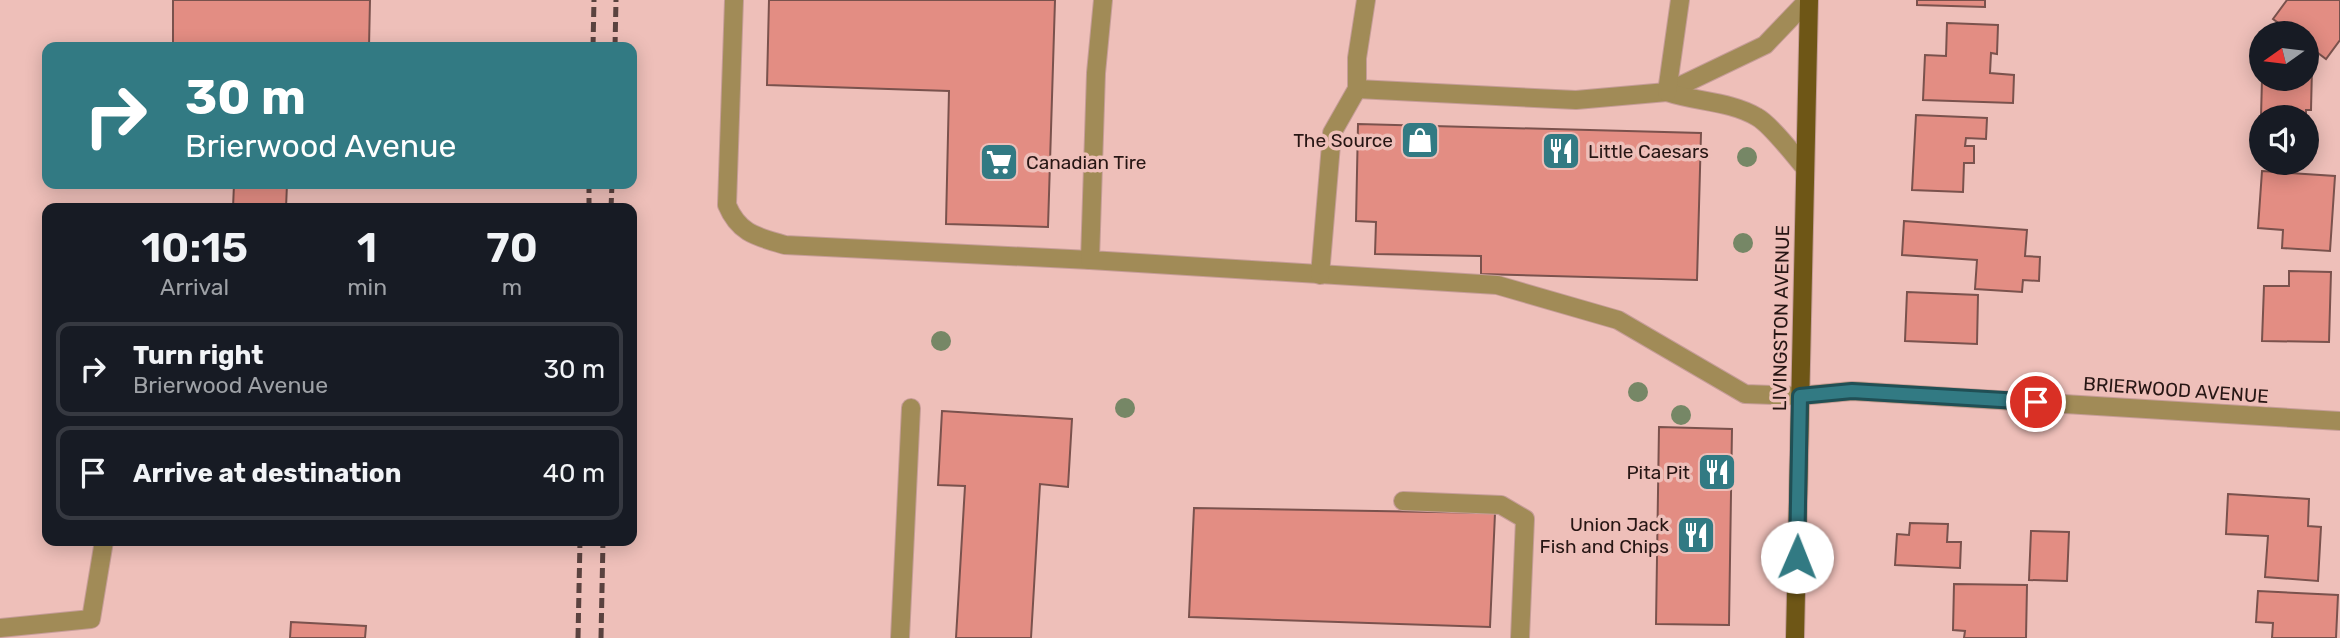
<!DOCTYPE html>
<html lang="en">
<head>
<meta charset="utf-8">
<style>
	:root { --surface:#171b24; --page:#20242c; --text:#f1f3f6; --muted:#9ea1a6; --line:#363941 }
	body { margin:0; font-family:Rubik,sans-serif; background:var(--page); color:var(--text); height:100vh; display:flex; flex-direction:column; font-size:26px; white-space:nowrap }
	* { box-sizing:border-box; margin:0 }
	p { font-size:23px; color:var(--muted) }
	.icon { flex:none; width:38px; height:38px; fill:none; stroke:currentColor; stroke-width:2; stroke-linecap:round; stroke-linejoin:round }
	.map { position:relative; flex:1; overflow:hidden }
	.sheet { position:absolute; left:42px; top:203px; width:595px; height:343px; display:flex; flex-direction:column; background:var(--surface); border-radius:14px; box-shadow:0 4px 18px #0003 }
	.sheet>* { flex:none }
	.guide { position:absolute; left:42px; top:42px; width:595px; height:147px; border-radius:14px; box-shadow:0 4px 18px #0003; background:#327a83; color:#fff; overflow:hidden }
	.needle { width:46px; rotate:256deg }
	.controls { position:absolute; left:2249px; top:21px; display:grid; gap:14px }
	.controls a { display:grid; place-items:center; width:70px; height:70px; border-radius:50%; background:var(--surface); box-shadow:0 4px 18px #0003; font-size:35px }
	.pin { position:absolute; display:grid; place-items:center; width:60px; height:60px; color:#fff; margin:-30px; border:4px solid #fff; border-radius:50%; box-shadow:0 2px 7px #0007 }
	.me { position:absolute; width:77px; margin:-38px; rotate:1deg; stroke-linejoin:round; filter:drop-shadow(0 0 5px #0008) }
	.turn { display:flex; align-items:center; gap:24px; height:147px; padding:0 28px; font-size:32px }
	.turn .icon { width:91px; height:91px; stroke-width:2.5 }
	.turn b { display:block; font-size:49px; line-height:60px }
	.eta { display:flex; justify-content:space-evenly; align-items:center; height:119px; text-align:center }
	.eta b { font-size:42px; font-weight:600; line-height:49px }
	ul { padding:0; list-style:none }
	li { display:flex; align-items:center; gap:21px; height:94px; margin:0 14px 10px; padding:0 14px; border:4px solid var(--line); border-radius:14px }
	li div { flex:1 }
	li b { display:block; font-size:26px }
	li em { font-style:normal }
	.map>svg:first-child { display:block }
</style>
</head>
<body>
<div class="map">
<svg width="2340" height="638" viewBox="0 0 2340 638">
	<rect width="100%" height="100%" fill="#eebfb9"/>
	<!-- building -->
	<g fill="#e38d83" stroke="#7a524d" stroke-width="2">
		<path d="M173,0H370L369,47H173Z"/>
		<path d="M769,0H1055L1048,227L946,224L949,91L767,85Z"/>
		<path d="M1917,0H1985V7L1917,5Z"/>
		<path d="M2287,0H2340V40L2326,59L2306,44V33H2292L2273,19Z"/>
		<path d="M1947,23L1998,25L1997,54L1991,53L1990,73L2014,75L2013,103L1923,100L1925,55L1946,56Z"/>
		<path d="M2306,67H2312L2311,110H2306V117H2261L2262,79H2306Z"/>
		<path d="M1916,115L1987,118L1986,139L1966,138L1965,146H1974V163H1964L1963,192L1912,190Z"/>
		<path d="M1358,124L1701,133L1697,280L1481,274V256L1375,254L1376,222L1356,221Z"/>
		<path d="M2262,171L2335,176L2330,251L2282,248L2283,230L2258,228Z"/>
		<path d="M234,184H287L286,208H233Z"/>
		<path d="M1904,221L2027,230L2025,256L2040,257L2039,281L2023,280L2022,292L1975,289L1977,260L1902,255Z"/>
		<path d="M2289,271L2331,272L2329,342L2262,341L2264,286H2289Z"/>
		<path d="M1907,292L1978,295L1977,344L1905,341Z"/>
		<path d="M942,411L1072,419L1068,487L1040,484L1031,638H956L965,486L938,485Z"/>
		<path d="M1659,427L1732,429L1729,625L1656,624Z"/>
		<path d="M2228,494L2309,499L2308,526L2321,527L2318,581L2265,577L2268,536L2226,534Z"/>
		<path d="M1194,508L1495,513L1490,627L1189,617Z"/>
		<path d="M1910,523L1948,524L1947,542H1961L1960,568L1895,565L1897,534L1909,535Z"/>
		<path d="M2031,531L2069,532L2067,581L2029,580Z"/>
		<path d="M1954,584L2027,585L2026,638H1964L1965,631L1953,630Z"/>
		<path d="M2258,591L2338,595L2336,638H2272L2273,623L2256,622Z"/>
		<path d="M291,622L366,626L365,638H290Z"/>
	</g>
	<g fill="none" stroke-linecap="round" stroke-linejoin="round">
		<!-- minor casing -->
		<g stroke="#c69d98" stroke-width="20">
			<g id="minor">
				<path d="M734,0L727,205C739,234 758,237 785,245L1090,260"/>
				<path d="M1103,0L1096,73L1090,260L1497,285L1618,320L1745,394L1799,396L1852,391L2340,421"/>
				<path d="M1357,89L1576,100L1667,92L1765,45L1808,0"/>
				<path d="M1667,92C1696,102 1730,101 1757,117C1770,124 1794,155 1805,168"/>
				<path d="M1667,92L1680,0"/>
				<path d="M1320,275L1332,133L1357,89V58L1366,0"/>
				<path d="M1403,501L1501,505L1525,519L1520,638"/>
				<path d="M0,628L91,619L104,541"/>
				<path d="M900,638L911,408"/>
			</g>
		</g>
		<!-- major casing -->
		<g stroke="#c69d98" stroke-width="20">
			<path id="major" d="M1795,638L1809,0"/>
		</g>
		<!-- minor -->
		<use href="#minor" stroke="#a18b57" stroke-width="18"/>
		<!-- major -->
		<use href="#major" stroke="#6e5616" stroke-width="18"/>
		<!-- rail -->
		<g stroke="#5a423f" stroke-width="5" stroke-dasharray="10 5" stroke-linecap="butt">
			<path d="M593,47L594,0"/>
			<path d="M615,47L616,0"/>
			<path d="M589,208V184"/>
			<path d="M611,208L612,184"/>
			<path d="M578,638L580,541"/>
			<path d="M601,638L603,541"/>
		</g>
	</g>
	<!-- trees -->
	<g fill="#768766">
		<circle cx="1747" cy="157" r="10"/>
		<circle cx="1743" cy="243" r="10"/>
		<circle cx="941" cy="341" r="10"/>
		<circle cx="1638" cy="392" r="10"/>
		<circle cx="1125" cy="408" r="10"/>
		<circle cx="1681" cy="415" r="10"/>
	</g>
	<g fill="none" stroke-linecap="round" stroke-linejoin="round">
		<!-- route casing -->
		<g stroke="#204f55" stroke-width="18">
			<path id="route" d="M1797,557L1800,396L1852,391L2036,402"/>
		</g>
		<!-- route -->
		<use href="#route" stroke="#327a83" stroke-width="12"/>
	</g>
	<!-- icons -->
	<defs>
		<g id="shop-square" transform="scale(2.0125)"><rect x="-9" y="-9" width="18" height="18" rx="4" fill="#327a83" stroke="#eebfb9"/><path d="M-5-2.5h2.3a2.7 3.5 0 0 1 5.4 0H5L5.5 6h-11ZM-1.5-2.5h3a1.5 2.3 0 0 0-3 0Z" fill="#fff"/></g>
		<g id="restaurant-square" transform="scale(2.0125)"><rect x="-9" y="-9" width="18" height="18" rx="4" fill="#327a83" stroke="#eebfb9"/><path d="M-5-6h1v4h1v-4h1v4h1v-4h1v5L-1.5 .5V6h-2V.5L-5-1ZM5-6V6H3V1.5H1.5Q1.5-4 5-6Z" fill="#fff"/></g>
		<g id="supermarket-square" transform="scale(2.0125)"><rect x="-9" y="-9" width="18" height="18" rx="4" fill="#327a83" stroke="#eebfb9"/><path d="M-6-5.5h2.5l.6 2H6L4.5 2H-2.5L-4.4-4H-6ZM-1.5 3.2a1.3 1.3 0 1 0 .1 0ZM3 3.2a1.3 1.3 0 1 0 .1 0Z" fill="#fff"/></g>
	</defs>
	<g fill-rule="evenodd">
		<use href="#shop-square" x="1420" y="140"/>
		<use href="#restaurant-square" x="1561" y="151"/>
		<use href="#supermarket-square" x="999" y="162"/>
		<use href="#restaurant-square" x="1717" y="472"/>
		<use href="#restaurant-square" x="1696" y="535"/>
	</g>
	<g text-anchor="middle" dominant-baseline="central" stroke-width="7" stroke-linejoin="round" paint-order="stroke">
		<!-- poi labels -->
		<g font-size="19" fill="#271614" stroke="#eebfb9" text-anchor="end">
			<text x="1393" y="140">The Source</text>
			<text x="1588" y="151" text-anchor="start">Little Caesars</text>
			<text x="1026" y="162" text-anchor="start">Canadian Tire</text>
			<text x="1690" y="472">Pita Pit</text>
			<text x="1669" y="524">Union Jack<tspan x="1669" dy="22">Fish and Chips</tspan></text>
		</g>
		<!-- street labels -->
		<g font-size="19" fill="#271614" stroke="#eebfb9">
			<text transform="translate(1781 318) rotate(-89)">LIVINGSTON AVENUE</text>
			<text transform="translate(2176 390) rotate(4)">BRIERWOOD AVENUE</text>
		</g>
	</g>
</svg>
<div class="controls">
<a><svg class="needle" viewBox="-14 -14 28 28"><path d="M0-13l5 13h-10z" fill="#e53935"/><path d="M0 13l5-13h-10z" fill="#9ea1a6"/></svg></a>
<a><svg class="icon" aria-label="sound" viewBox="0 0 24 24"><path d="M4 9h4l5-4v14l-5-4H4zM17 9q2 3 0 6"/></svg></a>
</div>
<div class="pin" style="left:2036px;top:402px;background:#d93025"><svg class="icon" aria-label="arrive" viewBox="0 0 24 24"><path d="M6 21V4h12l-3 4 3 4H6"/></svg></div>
<svg class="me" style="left:1797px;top:557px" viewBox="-20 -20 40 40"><circle r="19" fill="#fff"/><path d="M0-13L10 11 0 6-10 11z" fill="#327a83"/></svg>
<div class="guide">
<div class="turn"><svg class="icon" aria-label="right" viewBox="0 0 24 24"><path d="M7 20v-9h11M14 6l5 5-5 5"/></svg><div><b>30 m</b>Brierwood Avenue</div></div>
</div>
<section class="sheet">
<div class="eta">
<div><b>10:15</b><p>Arrival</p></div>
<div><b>1</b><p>min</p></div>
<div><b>70</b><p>m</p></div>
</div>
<ul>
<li><svg class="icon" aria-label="right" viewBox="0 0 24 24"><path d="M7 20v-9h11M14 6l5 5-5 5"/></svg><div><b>Turn right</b><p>Brierwood Avenue</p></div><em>30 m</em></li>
<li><svg class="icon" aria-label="arrive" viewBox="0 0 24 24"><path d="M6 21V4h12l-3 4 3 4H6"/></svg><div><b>Arrive at destination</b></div><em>40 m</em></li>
</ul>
</section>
</div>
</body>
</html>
